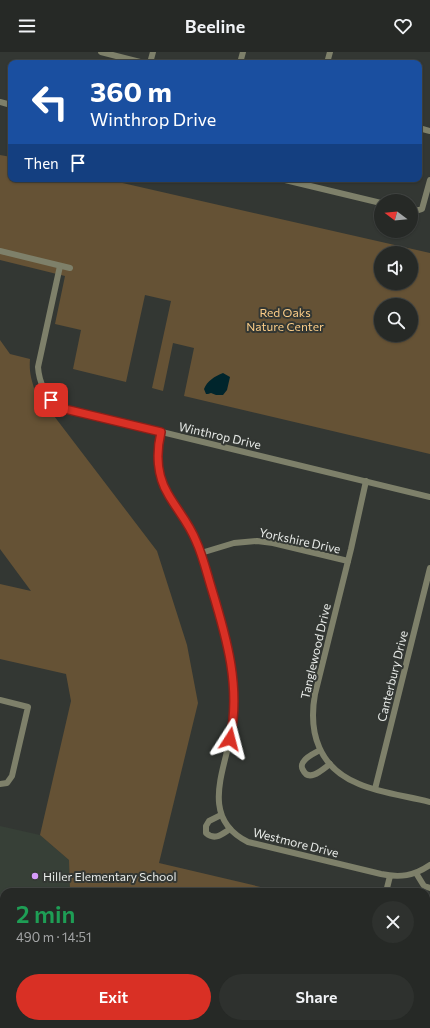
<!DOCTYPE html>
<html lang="en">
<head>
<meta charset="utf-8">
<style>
	:root { --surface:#262926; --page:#2e312e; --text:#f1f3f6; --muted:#a4a6a7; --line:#424543; --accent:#d93025 }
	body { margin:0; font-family:Commissioner,sans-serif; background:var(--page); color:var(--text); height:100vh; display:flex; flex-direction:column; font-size:15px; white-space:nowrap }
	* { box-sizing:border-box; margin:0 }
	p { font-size:13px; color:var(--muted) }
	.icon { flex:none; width:22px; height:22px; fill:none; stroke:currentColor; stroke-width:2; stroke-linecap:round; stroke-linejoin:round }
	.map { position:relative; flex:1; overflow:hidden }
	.side { position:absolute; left:0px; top:836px; width:430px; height:140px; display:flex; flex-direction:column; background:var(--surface); border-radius:12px 12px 0 0; box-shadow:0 1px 3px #0004,0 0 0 1px var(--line) }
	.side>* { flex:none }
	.hud { position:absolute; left:8px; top:8px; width:414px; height:122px; border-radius:8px; box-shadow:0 1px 3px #0004,0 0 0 1px var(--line); background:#1a4fa0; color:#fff; overflow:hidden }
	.needle { width:26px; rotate:286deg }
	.controls { position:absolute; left:374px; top:142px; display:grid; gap:8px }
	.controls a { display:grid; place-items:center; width:44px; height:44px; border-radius:50%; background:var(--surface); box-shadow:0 1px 3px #0004,0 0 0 1px var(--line); font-size:20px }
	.pin { position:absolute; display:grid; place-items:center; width:34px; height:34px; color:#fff; margin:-17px; border-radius:8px; box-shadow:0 2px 6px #0006 }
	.me { position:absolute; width:44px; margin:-22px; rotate:9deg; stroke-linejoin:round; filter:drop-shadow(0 0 3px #0008) }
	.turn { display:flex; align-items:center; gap:14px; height:84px; padding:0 16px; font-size:18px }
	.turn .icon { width:52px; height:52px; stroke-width:2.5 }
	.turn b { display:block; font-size:28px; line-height:34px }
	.then { display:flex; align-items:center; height:38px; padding:0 16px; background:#0003; gap:8px; font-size:15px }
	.round { display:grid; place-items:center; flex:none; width:42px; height:42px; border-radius:21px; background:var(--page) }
	.summary { display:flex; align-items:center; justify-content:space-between; height:68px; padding:0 16px }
	h1 { font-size:24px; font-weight:600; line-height:30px; color:#1e9e55 }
	.cta { display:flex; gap:8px; margin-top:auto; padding:8px 16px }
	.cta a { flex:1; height:46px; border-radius:24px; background:var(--accent); color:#fff; font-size:16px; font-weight:600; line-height:46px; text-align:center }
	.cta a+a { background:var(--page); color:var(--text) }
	header { display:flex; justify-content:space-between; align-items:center; height:52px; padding:0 16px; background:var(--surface); font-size:18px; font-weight:600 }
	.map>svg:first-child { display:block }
</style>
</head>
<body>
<header><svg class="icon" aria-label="menu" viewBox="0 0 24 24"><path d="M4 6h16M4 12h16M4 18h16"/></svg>Beeline<svg class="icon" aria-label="heart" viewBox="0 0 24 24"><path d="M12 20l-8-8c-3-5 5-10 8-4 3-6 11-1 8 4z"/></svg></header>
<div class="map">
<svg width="430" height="976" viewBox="0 0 430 976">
	<rect width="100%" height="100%" fill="#333733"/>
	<!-- built -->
	<g fill="#374037">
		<path d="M0,774L40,783L69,808L70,840H4V889L0,888Z"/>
		<path d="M430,910V976H391L394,972H426V917Z"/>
	</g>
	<!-- green -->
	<g fill="#655235" fill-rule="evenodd">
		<path d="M0,103L11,105V127H105L430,201V402L184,344L194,296L173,291L163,339L152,336L171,249L145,243L126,330L73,317L81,278L55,272L65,224L0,208ZM381,201H411V231H381ZM381,253H411V283H381Z"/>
		<path d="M0,288L10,302L30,307C29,319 31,327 35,339L157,499L187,593L198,651L159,811L282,840H70L69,808L40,783L71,649L66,622L0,607V532L31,539L0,497Z"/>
		<path d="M79,972H365L371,976H82Z"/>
	</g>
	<!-- water -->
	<path fill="#00252c" d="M223,321L230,325L227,338L223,343H216L211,341L208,342H206L204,337C207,329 215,324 223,321Z"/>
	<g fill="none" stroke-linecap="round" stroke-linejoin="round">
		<!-- street -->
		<g stroke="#7e806a" stroke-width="6">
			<path d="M101,0L144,11"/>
			<path d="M150,11L153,0"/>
			<path d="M240,11L243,0"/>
			<path d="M327,11L330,0"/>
			<path d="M0,50L11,53"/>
			<path d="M419,76L430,79"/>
			<path d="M281,127L381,151"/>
			<path d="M411,158H419L422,157L430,128"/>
			<path d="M0,199L70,216"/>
			<path d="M60,214L38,315C39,330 46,346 59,355L430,445"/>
			<path d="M161,381C156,401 157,423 168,442C178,459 190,472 197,491C203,507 208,524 213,540C220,563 227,586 231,610C234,632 235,654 232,676C226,717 198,765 248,790L381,822C400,826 414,824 430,813"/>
			<path d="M366,429L351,497L315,642C308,681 319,716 359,732C380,741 407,744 430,750"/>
			<path d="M201,501L234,491L257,489L273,491L348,509"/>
			<path d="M0,648L28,655L12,724L7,731L0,732"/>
			<path d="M320,698C315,701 307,704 304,709C302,711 301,715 303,718C309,731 323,717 330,712"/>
			<path d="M375,737L430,516"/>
			<path d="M221,763L209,769L206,774V781C215,789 222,782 230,777"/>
			<path d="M416,821L424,834L430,836"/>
			<path d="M386,840L390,824"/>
			<path d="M0,894L4,895"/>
			<path d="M69,972V976"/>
			<path d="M0,976H2"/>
		</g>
	</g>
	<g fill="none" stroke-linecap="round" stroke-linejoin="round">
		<!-- route casing -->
		<g stroke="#8d1f18" stroke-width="10">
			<path id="route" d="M51,348L59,355L65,357L161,380C156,401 157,424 168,442C177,458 189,471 196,489C203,504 207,522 212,538C227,587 241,636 230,687"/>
		</g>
		<!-- route -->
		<use href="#route" stroke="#d93025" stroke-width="7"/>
	</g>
	<!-- markers -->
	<circle fill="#d69bfa" stroke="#333733" stroke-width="1.5" cx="35" cy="824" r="4"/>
	<g text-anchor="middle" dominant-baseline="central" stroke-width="4" stroke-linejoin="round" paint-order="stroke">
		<!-- park labels -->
		<g font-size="12" fill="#fbcd88" stroke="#333733">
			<text x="285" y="260">Red Oaks<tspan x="285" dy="14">Nature Center</tspan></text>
		</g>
		<!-- street labels -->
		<g font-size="12" fill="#e8ebe8" stroke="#333733">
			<text transform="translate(220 383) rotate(13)">Winthrop Drive</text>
			<text transform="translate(300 488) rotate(12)">Yorkshire Drive</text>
			<text transform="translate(315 599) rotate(-77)">Tanglewood Drive</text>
			<text transform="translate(392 624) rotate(-76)">Canterbury Drive</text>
			<text transform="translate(296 790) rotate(14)">Westmore Drive</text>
		</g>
		<!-- poi labels -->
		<g font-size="12" fill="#e8ebe8" stroke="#333733" text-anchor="start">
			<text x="43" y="824">Hiller Elementary School</text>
		</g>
	</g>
</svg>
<div class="controls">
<a><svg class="needle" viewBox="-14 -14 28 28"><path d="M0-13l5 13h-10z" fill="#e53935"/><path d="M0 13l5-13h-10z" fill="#a4a6a7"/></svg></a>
<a><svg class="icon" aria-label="sound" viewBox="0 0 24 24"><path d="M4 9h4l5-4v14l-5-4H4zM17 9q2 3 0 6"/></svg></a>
<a><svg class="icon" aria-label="search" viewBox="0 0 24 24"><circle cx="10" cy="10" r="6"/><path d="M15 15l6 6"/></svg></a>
</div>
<div class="pin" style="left:51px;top:348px;background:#d93025"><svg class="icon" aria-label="arrive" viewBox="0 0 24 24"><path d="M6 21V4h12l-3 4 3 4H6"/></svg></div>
<svg class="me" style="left:230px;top:687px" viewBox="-20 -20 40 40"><path d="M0-17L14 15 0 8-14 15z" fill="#d93025" stroke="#fff" stroke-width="4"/></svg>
<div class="hud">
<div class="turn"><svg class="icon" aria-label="left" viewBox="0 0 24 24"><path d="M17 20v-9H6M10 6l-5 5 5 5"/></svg><div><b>360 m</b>Winthrop Drive</div></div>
<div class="then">Then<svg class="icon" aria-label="arrive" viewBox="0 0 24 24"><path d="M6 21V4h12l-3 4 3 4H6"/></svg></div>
</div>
<section class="side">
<div class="summary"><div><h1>2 min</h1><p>490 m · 14:51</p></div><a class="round"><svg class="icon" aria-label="close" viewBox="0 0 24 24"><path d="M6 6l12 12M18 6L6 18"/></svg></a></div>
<div class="cta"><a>Exit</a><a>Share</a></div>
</section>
</div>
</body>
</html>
